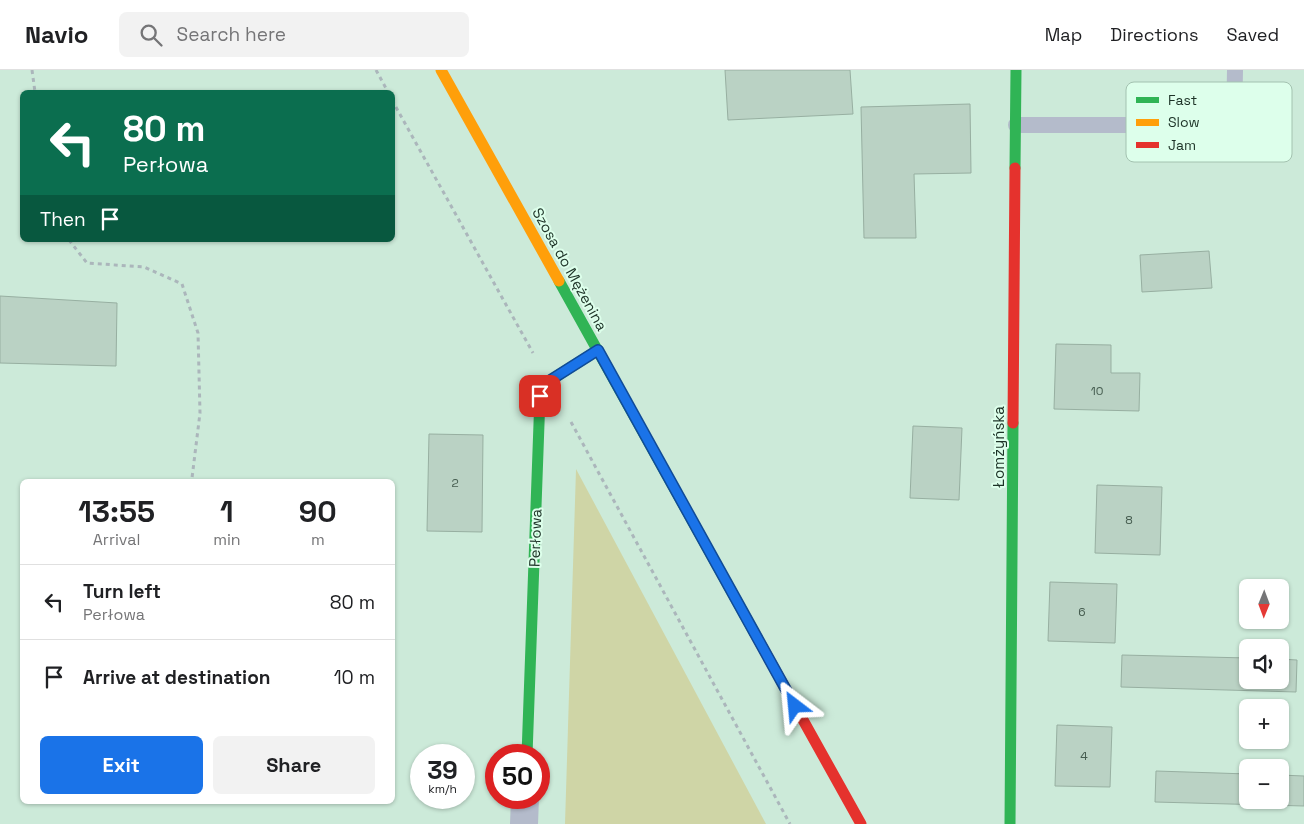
<!DOCTYPE html>
<html lang="en">
<head>
<meta charset="utf-8">
<style>
	:root { --surface:#fff; --page:#f2f2f2; --text:#202124; --muted:#757577; --line:#e0e0e0; --accent:#1a73e8 }
	body { margin:0; font-family:"Space Grotesk",sans-serif; background:var(--page); color:var(--text); height:100vh; display:flex; flex-direction:column; font-size:19px; white-space:nowrap }
	* { box-sizing:border-box; margin:0 }
	p { font-size:16px; color:var(--muted) }
	.icon { flex:none; width:28px; height:28px; fill:none; stroke:currentColor; stroke-width:2; stroke-linecap:round; stroke-linejoin:round }
	.map { position:relative; flex:1; overflow:hidden }
	.side { position:absolute; left:20px; top:409px; width:375px; height:325px; display:flex; flex-direction:column; background:var(--surface); border-radius:8px; box-shadow:0 1px 4px #0004 }
	.side>* { flex:none }
	.top-card { position:absolute; left:20px; top:20px; width:375px; height:152px; border-radius:8px; box-shadow:0 1px 4px #0004; background:#0b6e4f; color:#fff; overflow:hidden }
	.needle { width:32px; rotate:181deg }
	.buttons { position:absolute; left:1239px; top:509px; display:grid; gap:10px }
	.buttons a { display:grid; place-items:center; width:50px; height:50px; border-radius:8px; background:var(--surface); box-shadow:0 1px 4px #0004; font-size:25px }
	.speed { position:absolute; left:410px; top:674px; display:flex; gap:10px; font-size:25px; font-weight:700; text-align:center }
	.speed>* { display:grid; place-content:center; width:65px; height:65px; border-radius:50%; background:var(--surface); box-shadow:0 1px 4px #0004; line-height:1 }
	.speed small { font-size:12px; font-weight:400 }
	.speed .limit { border:8px solid #d22; background:#fff; color:#111 }
	.pin { position:absolute; display:grid; place-items:center; width:42px; height:42px; color:#fff; margin:-21px; border-radius:10px; box-shadow:0 2px 8px #0006 }
	.me { position:absolute; width:55px; margin:-28px; rotate:331deg; stroke-linejoin:round; filter:drop-shadow(0 0 4px #0008) }
	.turn { display:flex; align-items:center; gap:18px; height:105px; padding:0 20px; font-size:22px }
	.turn .icon { width:65px; height:65px; stroke-width:2.5 }
	.turn b { display:block; font-size:35px; line-height:42px }
	.then { display:flex; align-items:center; height:48px; padding:0 20px; background:#0003; gap:10px; font-size:19px }
	.eta { display:flex; justify-content:space-evenly; align-items:center; height:85px; text-align:center }
	.eta b { font-size:30px; font-weight:800; line-height:35px }
	.button { display:flex; gap:10px; margin-top:auto; padding:10px 20px }
	.button a { flex:1; height:58px; border-radius:8px; background:var(--accent); color:#fff; font-size:20px; font-weight:800; line-height:58px; text-align:center }
	.button a+a { background:var(--page); color:var(--text) }
	ul { padding:0; list-style:none }
	li { display:flex; align-items:center; gap:15px; height:75px; padding:0 20px; border-top:1px solid var(--line) }
	li div { flex:1 }
	li b { display:block; font-size:19px }
	li em { font-style:normal }
	header { display:flex; align-items:center; gap:30px; box-sizing:border-box; height:70px; padding:0 25px; background:var(--surface); border-bottom:1px solid var(--line) }
	header strong { font-size:24px }
	nav { display:flex; gap:28px; margin-inline-start:auto; font-size:18px }
	.search { width:350px; height:45px; background:var(--page); display:flex; align-items:center; gap:12px; box-sizing:border-box; padding:0 18px; border-radius:8px; color:var(--muted); font-size:19px }
	.map>svg:first-child { display:block }
</style>
</head>
<body>
<header>
<strong>Navio</strong>
<div class="search"><svg class="icon" aria-label="search" viewBox="0 0 24 24"><circle cx="10" cy="10" r="6"/><path d="M15 15l6 6"/></svg>Search here</div>
<nav><a>Map</a><a>Directions</a><a>Saved</a></nav>
</header>
<div class="map">
<svg width="1304" height="754" viewBox="0 0 1304 754">
	<rect width="100%" height="100%" fill="#ccead9"/>
	<!-- green -->
	<path fill="#cfd5a6" d="M576,399L766,754H565Z"/>
	<!-- building -->
	<g fill="#bad2c4" stroke="#97afa1">
		<path d="M725,0H850L853,44L728,50Z"/>
		<path d="M970,34L971,103L914,104L916,168H864L861,37Z"/>
		<path d="M1209,181L1212,218L1142,222L1140,185Z"/>
		<path d="M0,226L117,233L116,296L0,293Z"/>
		<path d="M1056,274L1111,275V303H1140L1139,341L1054,339Z"/>
		<path d="M913,356L962,358L959,430L910,428Z"/>
		<path d="M429,364L483,365L482,462L427,461Z"/>
		<path d="M1097,415L1162,417L1160,485L1095,483Z"/>
		<path d="M1050,512L1117,514L1115,573L1048,571Z"/>
		<path d="M1122,585L1248,588V610H1280V589L1297,590L1296,622L1121,617Z"/>
		<path d="M1057,655L1112,657L1110,717L1055,716Z"/>
		<path d="M1156,701L1248,704V730H1280V705L1304,706V736L1155,732Z"/>
	</g>
	<g fill="none" stroke-linecap="round" stroke-linejoin="round">
		<!-- path -->
		<g stroke="#abb6bb" stroke-width="3" stroke-dasharray="4 4" stroke-linecap="butt">
			<path d="M32,0L35,22"/>
			<path d="M376,0L388,22"/>
			<path d="M392,30L533,283"/>
			<path d="M69,170L87,193L144,197L182,214L198,263L200,343L192,408L190,411"/>
			<path d="M571,352L790,754"/>
		</g>
		<!-- lane -->
		<path stroke="#b4bbcb" stroke-width="16" d="M1016,55H1234L1235,0"/>
		<!-- street -->
		<path stroke="#b4bbcb" stroke-width="28" d="M524,754L525,728"/>
		<!-- fast -->
		<g stroke="#30b455" stroke-width="11">
			<path d="M1015,98L1016,0"/>
			<path d="M559,211L754,562"/>
			<path d="M527,685L540,326L549,311L598,280"/>
			<path d="M1010,754L1013,353"/>
		</g>
		<!-- slow -->
		<path stroke="#ff9f0a" stroke-width="11" d="M441,0L559,211"/>
		<!-- jam -->
		<g stroke="#e5322d" stroke-width="11">
			<path d="M1013,353L1015,98"/>
			<path d="M754,562L861,754"/>
		</g>
	</g>
	<g fill="none" stroke-linecap="round" stroke-linejoin="round">
		<!-- route casing -->
		<g stroke="#114b97" stroke-width="12">
			<path id="route" d="M540,326L549,311L598,280L795,636"/>
		</g>
		<!-- route -->
		<use href="#route" stroke="#1a73e8" stroke-width="9"/>
	</g>
	<g text-anchor="middle" dominant-baseline="central" stroke-width="4" stroke-linejoin="round" paint-order="stroke">
		<!-- number labels -->
		<g font-size="12" fill="#455c4f">
			<text x="1097" y="321">10</text>
			<text x="455" y="413">2</text>
			<text x="1129" y="450">8</text>
			<text x="1082" y="542">6</text>
			<text x="1084" y="686">4</text>
		</g>
		<!-- street labels -->
		<g font-size="15" fill="#1c3226" stroke="#ddffeb">
			<text transform="translate(570 199) rotate(61)">Szosa do Mężenina</text>
			<text transform="translate(998 377) rotate(-90)">Łomżyńska</text>
			<text transform="translate(535 468) rotate(-88)">Perłowa</text>
		</g>
	</g>
	<!-- legend -->
	<rect x="1126" y="12" width="166" height="80" rx="8" fill="#ddffeb" stroke="#a3c2b0" stroke-width="1"/>
	<rect x="1136" y="27" width="23" height="6" fill="#30b455"/>
	<rect x="1136" y="49" width="23" height="7" fill="#ff9f0a"/>
	<rect x="1136" y="72" width="23" height="6" fill="#e5322d"/>
	<g font-size="14" fill="#1c3226">
		<text x="1168" y="35">Fast</text>
		<text x="1168" y="57">Slow</text>
		<text x="1168" y="80">Jam</text>
	</g>
</svg>
<div class="buttons">
<a><svg class="needle" viewBox="-14 -14 28 28"><path d="M0-13l5 13h-10z" fill="#e53935"/><path d="M0 13l5-13h-10z" fill="#757577"/></svg></a>
<a><svg class="icon" aria-label="sound" viewBox="0 0 24 24"><path d="M4 9h4l5-4v14l-5-4H4zM17 9q2 3 0 6"/></svg></a>
<a>+</a>
<a>−</a>
</div>
<div class="speed"><div>39<small>km/h</small></div><div class="limit">50</div></div>
<div class="pin" style="left:540px;top:326px;background:#d93025"><svg class="icon" aria-label="arrive" viewBox="0 0 24 24"><path d="M6 21V4h12l-3 4 3 4H6"/></svg></div>
<svg class="me" style="left:795px;top:636px" viewBox="-20 -20 40 40"><path d="M0-17L14 15 0 8-14 15z" fill="#1a73e8" stroke="#fff" stroke-width="4"/></svg>
<div class="top-card">
<div class="turn"><svg class="icon" aria-label="left" viewBox="0 0 24 24"><path d="M17 20v-9H6M10 6l-5 5 5 5"/></svg><div><b>80 m</b>Perłowa</div></div>
<div class="then">Then<svg class="icon" aria-label="arrive" viewBox="0 0 24 24"><path d="M6 21V4h12l-3 4 3 4H6"/></svg></div>
</div>
<section class="side">
<div class="eta">
<div><b>13:55</b><p>Arrival</p></div>
<div><b>1</b><p>min</p></div>
<div><b>90</b><p>m</p></div>
</div>
<ul>
<li><svg class="icon" aria-label="left" viewBox="0 0 24 24"><path d="M17 20v-9H6M10 6l-5 5 5 5"/></svg><div><b>Turn left</b><p>Perłowa</p></div><em>80 m</em></li>
<li><svg class="icon" aria-label="arrive" viewBox="0 0 24 24"><path d="M6 21V4h12l-3 4 3 4H6"/></svg><div><b>Arrive at destination</b></div><em>10 m</em></li>
</ul>
<div class="button"><a>Exit</a><a>Share</a></div>
</section>
</div>
</body>
</html>
